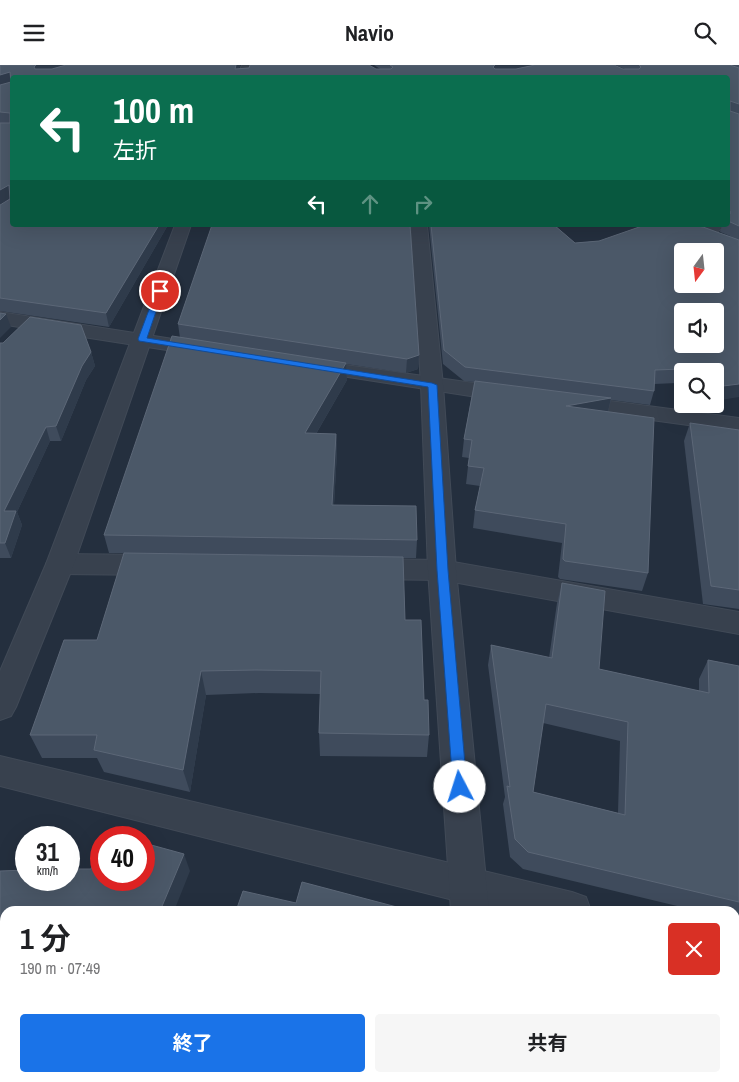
<!DOCTYPE html>
<html lang="ja">
<head>
<meta charset="utf-8">
<style>
	:root { --surface:#fff; --page:#f6f6f6; --text:#202124; --muted:#757577; --accent:#1a73e8 }
	body { margin:0; font-family:"Archivo Narrow","Noto Sans JP",sans-serif; background:var(--page); color:var(--text); height:100vh; display:flex; flex-direction:column; font-size:19px; white-space:nowrap }
	* { box-sizing:border-box; margin:0 }
	p { font-size:16px; color:var(--muted) }
	.icon { flex:none; width:28px; height:28px; fill:none; stroke:currentColor; stroke-width:2; stroke-linecap:round; stroke-linejoin:round }
	.map { position:relative; flex:1; overflow:hidden }
	.sheet { position:absolute; left:0px; top:841px; width:740px; height:176px; display:flex; flex-direction:column; background:var(--surface); border-radius:15px 15px 0 0; box-shadow:0 5px 20px #0002 }
	.sheet>* { flex:none }
	.banner { position:absolute; left:10px; top:10px; width:720px; height:152px; border-radius:5px; box-shadow:0 5px 20px #0002; background:#0b6e4f; color:#fff; overflow:hidden }
	.needle { width:32px; rotate:195deg }
	.fabs { position:absolute; left:674px; top:178px; display:grid; gap:10px }
	.fabs a { display:grid; place-items:center; width:50px; height:50px; border-radius:5px; background:var(--surface); box-shadow:0 5px 20px #0002; font-size:25px }
	.speed { position:absolute; left:15px; top:761px; display:flex; gap:10px; font-size:25px; font-weight:700; text-align:center }
	.speed>* { display:grid; place-content:center; width:65px; height:65px; border-radius:50%; background:var(--surface); box-shadow:0 5px 20px #0002; line-height:1 }
	.speed small { font-size:12px; font-weight:400 }
	.speed .limit { border:8px solid #d22; background:#fff; color:#111 }
	.pin { position:absolute; display:grid; place-items:center; width:42px; height:42px; color:#fff; margin:-21px; border:2px solid #fff; border-radius:50%; box-shadow:0 1px 5px #0007 }
	.me { position:absolute; width:55px; margin:-28px; rotate:355deg; stroke-linejoin:round; filter:drop-shadow(0 0 4px #0008) }
	.turn { display:flex; align-items:center; gap:18px; height:105px; padding:0 20px; font-size:22px }
	.turn .icon { width:65px; height:65px; stroke-width:2.5 }
	.turn b { display:block; font-size:35px; line-height:42px }
	.lanes { display:flex; align-items:center; height:48px; padding:0 20px; background:#0003; justify-content:center; gap:25px; direction:ltr }
	.lanes .off { opacity:.35 }
	.round { display:grid; place-items:center; flex:none; width:52px; height:52px; border-radius:5px; background:var(--page) }
	.headline { display:flex; align-items:center; justify-content:space-between; height:85px; padding:0 20px }
	h1 { font-size:30px; font-weight:700; line-height:38px }
	.primary-button { display:flex; gap:10px; margin-top:auto; padding:10px 20px }
	.primary-button a { flex:1; height:58px; border-radius:5px; background:var(--accent); color:#fff; font-size:20px; font-weight:700; line-height:58px; text-align:center }
	.primary-button a+a { background:var(--page); color:var(--text) }
	header { display:flex; justify-content:space-between; align-items:center; height:65px; padding:0 20px; background:var(--surface); font-size:22px; font-weight:700 }
	.map>svg:first-child { display:block }
</style>
</head>
<body>
<header><svg class="icon" aria-label="menu" viewBox="0 0 24 24"><path d="M4 6h16M4 12h16M4 18h16"/></svg>Navio<svg class="icon" aria-label="search" viewBox="0 0 24 24"><circle cx="10" cy="10" r="6"/><path d="M15 15l6 6"/></svg></header>
<div class="map">
<svg width="739" height="1017" viewBox="0 0 739 1017">
	<rect width="100%" height="100%" fill="#242f3e"/>
	<g fill="none" stroke-linecap="round" stroke-linejoin="round">
		<!-- minor casing -->
		<g stroke="#414a57" stroke-width="2">
			<g id="minor">
				<path d="M704,160H725C719,168 704,174 694,172L692,168L694,164Z"/>
				<path d="M0,247L205,279L212,281L215,285L212,289L205,291L0,259Z"/>
				<path d="M310,295L509,323L517,325L520,330L517,335L509,337L303,305L300,301L303,297Z"/>
				<path d="M572,331L739,353V367L564,343L561,338L564,333Z"/>
				<path d="M60,489L157,490L167,493L171,500L167,507L157,510L60,509L50,506L46,499L50,492Z"/>
				<path d="M368,494L442,495L739,547V569L442,515L368,514L358,511L354,504L358,497Z"/>
				<path d="M0,691L572,827L586,832L591,846H497L0,721Z"/>
				<path d="M735,867L739,868V908L735,907Z"/>
			</g>
		</g>
		<!-- tertiary casing -->
		<g stroke="#414a57" stroke-width="2">
			<g id="tertiary">
				<path d="M242,0H254L248,12H237Z"/>
				<path d="M175,160H191L74,499L16,642L11,651L0,655V606L46,499Z"/>
				<path d="M411,160H427L443,320L456,505L489,846H451L428,505L421,320Z"/>
				<rect x="461" y="1012" width="44" height="5"/>
			</g>
		</g>
		<!-- minor -->
		<use href="#minor" fill="#38414e" fill-rule="evenodd"/>
		<!-- tertiary -->
		<use href="#tertiary" fill="#38414e" fill-rule="evenodd"/>
	</g>
	<!-- wall -->
	<g fill="#3f4b5c" fill-rule="evenodd">
		<path d="M0,0H240L239,3L380,4L374,0H533L625,4L615,0H739V332L682,306V339H693L680,341L677,318L654,319V326L650,340L611,335L608,347L648,508L642,526L560,514L558,512L562,478L473,463L475,445L480,421L466,419L469,393L462,392L464,374L474,317L464,316L443,299L429,160H554L575,178L599,176L697,161L730,171L720,167L722,160H728V12H12V160H168L109,262L0,246V140L10,133L0,139Z"/>
		<path d="M178,259L419,290L418,304L406,308L346,299L347,315L316,369H336L337,386L334,440L417,475L416,493H403L405,555L424,635L429,670L427,692L320,691L319,668L320,629L259,628L206,630L190,727L104,707L97,693H42L30,670L97,575L124,488H109L104,470L180,273Z"/>
		<path d="M0,278L91,287L95,301L86,315L61,376H50L17,447L22,460L11,493H0Z"/>
		<path d="M690,358L739,365V544L703,539L684,376Z"/>
		<path d="M562,518L599,604L699,626V614L708,595L739,601V856L735,855V846H698L523,804L510,792L503,739L505,732L488,600L491,580L549,593L557,538ZM543,658L620,676L618,748L533,727Z"/>
		<path d="M547,1012H735L739,1017H546Z"/>
	</g>
	<!-- shaded-wall -->
	<g fill="#2f3b4b">
		<path d="M36,0H66L36,12L34,2Z"/>
		<path d="M236,0H240L236,12L235,4Z"/>
		<path d="M495,0H533L492,12L493,2Z"/>
		<path d="M10,7L12,17L0,20V10Z"/>
		<path d="M9,120L12,132L0,139V125Z"/>
		<path d="M159,160H168L109,262L106,248Z"/>
		<path d="M6,249L11,262L0,273V255Z"/>
		<path d="M91,287L95,301L86,315L61,376L56,361L82,301Z"/>
		<path d="M419,290L418,304L406,308L407,294Z"/>
		<path d="M346,298L347,315L306,386L305,368Z"/>
		<path d="M739,319V332L715,336V322Z"/>
		<path d="M611,333L607,351L566,341Z"/>
		<path d="M682,333V339H693L680,341Z"/>
		<path d="M46,362L50,376L17,447L22,460L11,493L5,478L4,446Z"/>
		<path d="M336,369L337,386L333,457L332,440Z"/>
		<path d="M201,606L206,630L190,727L183,705Z"/>
		<path d="M184,789L190,806L174,846H160Z"/>
	</g>
	<!-- building -->
	<g fill="#4b5868" stroke="#5c6777" fill-rule="evenodd">
		<path d="M0,0H36L34,2L35,4H52L66,0H236L235,4L249,3L250,0H369L376,4H391L393,2L390,0H495L493,2L495,4H516L535,0H614L623,4H639L641,2L639,0H730L739,3V39L730,36V46L739,49V161L728,156V151L730,149V146H728V12H12V160H159L106,248L0,233V140L10,134L9,120L0,125V58H10V48L0,47V20L11,17L10,7L0,10Z"/>
		<path d="M212,160H410L419,290L407,294L178,259Z"/>
		<path d="M431,160H554L575,178L599,176L645,160H695L697,161L703,162L739,175V319L715,322V306H682V310V304L655,305L654,326L465,302L444,285ZM682,186H715V219H682ZM682,246H715V279H682Z"/>
		<path d="M0,248L6,249L0,255Z"/>
		<path d="M30,252L81,260L91,287L82,301L56,361L46,362L4,446H16L5,478H0V278H3Z"/>
		<path d="M172,271L346,298L305,368L336,369L332,440L416,441L417,475L104,470Z"/>
		<path d="M475,316L611,333L566,341L654,353L648,508L565,496L563,494L566,459L475,445L484,403L468,401L472,375L464,374Z"/>
		<path d="M690,358L739,365V525L711,521Z"/>
		<path d="M124,488L403,492L405,555H421L424,635H428L429,670L319,668L321,606L256,605L201,606L183,705L94,685L97,670H30L64,575H97Z"/>
		<path d="M562,518L605,526L599,604L709,628L708,595L739,601V837L528,787L515,774L507,721L510,722L491,580L552,593ZM546,639L628,657L625,750L533,727Z"/>
		<path d="M108,769L121,772H106Z"/>
		<path d="M144,778L184,789L160,846H5V1012H437L436,1017H0V806L26,805V815H69V804H91L101,783V815H144Z"/>
		<path d="M302,817L412,846H236L243,826L296,838Z"/>
		<path d="M735,919L739,920V1017H553L554,1012H735Z"/>
	</g>
	<!-- route -->
	<path fill="#1a73e8" stroke="#114b97" d="M160,223L163,226L147,273L432,318L437,320L448,505L467,722L465,727L460,728L455,727L453,722L437,505L428,322L139,276L138,274L156,226Z"/>
</svg>
<div class="fabs">
<a><svg class="needle" viewBox="-14 -14 28 28"><path d="M0-13l5 13h-10z" fill="#e53935"/><path d="M0 13l5-13h-10z" fill="#757577"/></svg></a>
<a><svg class="icon" aria-label="sound" viewBox="0 0 24 24"><path d="M4 9h4l5-4v14l-5-4H4zM17 9q2 3 0 6"/></svg></a>
<a><svg class="icon" aria-label="search" viewBox="0 0 24 24"><circle cx="10" cy="10" r="6"/><path d="M15 15l6 6"/></svg></a>
</div>
<div class="speed"><div>31<small>km/h</small></div><div class="limit">40</div></div>
<div class="pin" style="left:160px;top:226px;background:#d93025"><svg class="icon" aria-label="arrive" viewBox="0 0 24 24"><path d="M6 21V4h12l-3 4 3 4H6"/></svg></div>
<svg class="me" style="left:460px;top:722px" viewBox="-20 -20 40 40"><circle r="19" fill="#fff"/><path d="M0-13L10 11 0 6-10 11z" fill="#1a73e8"/></svg>
<div class="banner">
<div class="turn"><svg class="icon" aria-label="left" viewBox="0 0 24 24"><path d="M17 20v-9H6M10 6l-5 5 5 5"/></svg><div><b>100 m</b>左折</div></div>
<div class="lanes"><svg class="icon" aria-label="left" viewBox="0 0 24 24"><path d="M17 20v-9H6M10 6l-5 5 5 5"/></svg><svg class="icon off" aria-label="ahead" viewBox="0 0 24 24"><path d="M12 20V5M6 11l6-6 6 6"/></svg><svg class="icon off" aria-label="right" viewBox="0 0 24 24"><path d="M7 20v-9h11M14 6l5 5-5 5"/></svg></div>
</div>
<section class="sheet">
<div class="headline"><div><h1>1 分</h1><p>190 m · 07:49</p></div><a class="round" style="background:#d93025;color:#fff"><svg class="icon" aria-label="close" viewBox="0 0 24 24"><path d="M6 6l12 12M18 6L6 18"/></svg></a></div>
<div class="primary-button"><a>終了</a><a>共有</a></div>
</section>
</div>
</body>
</html>
